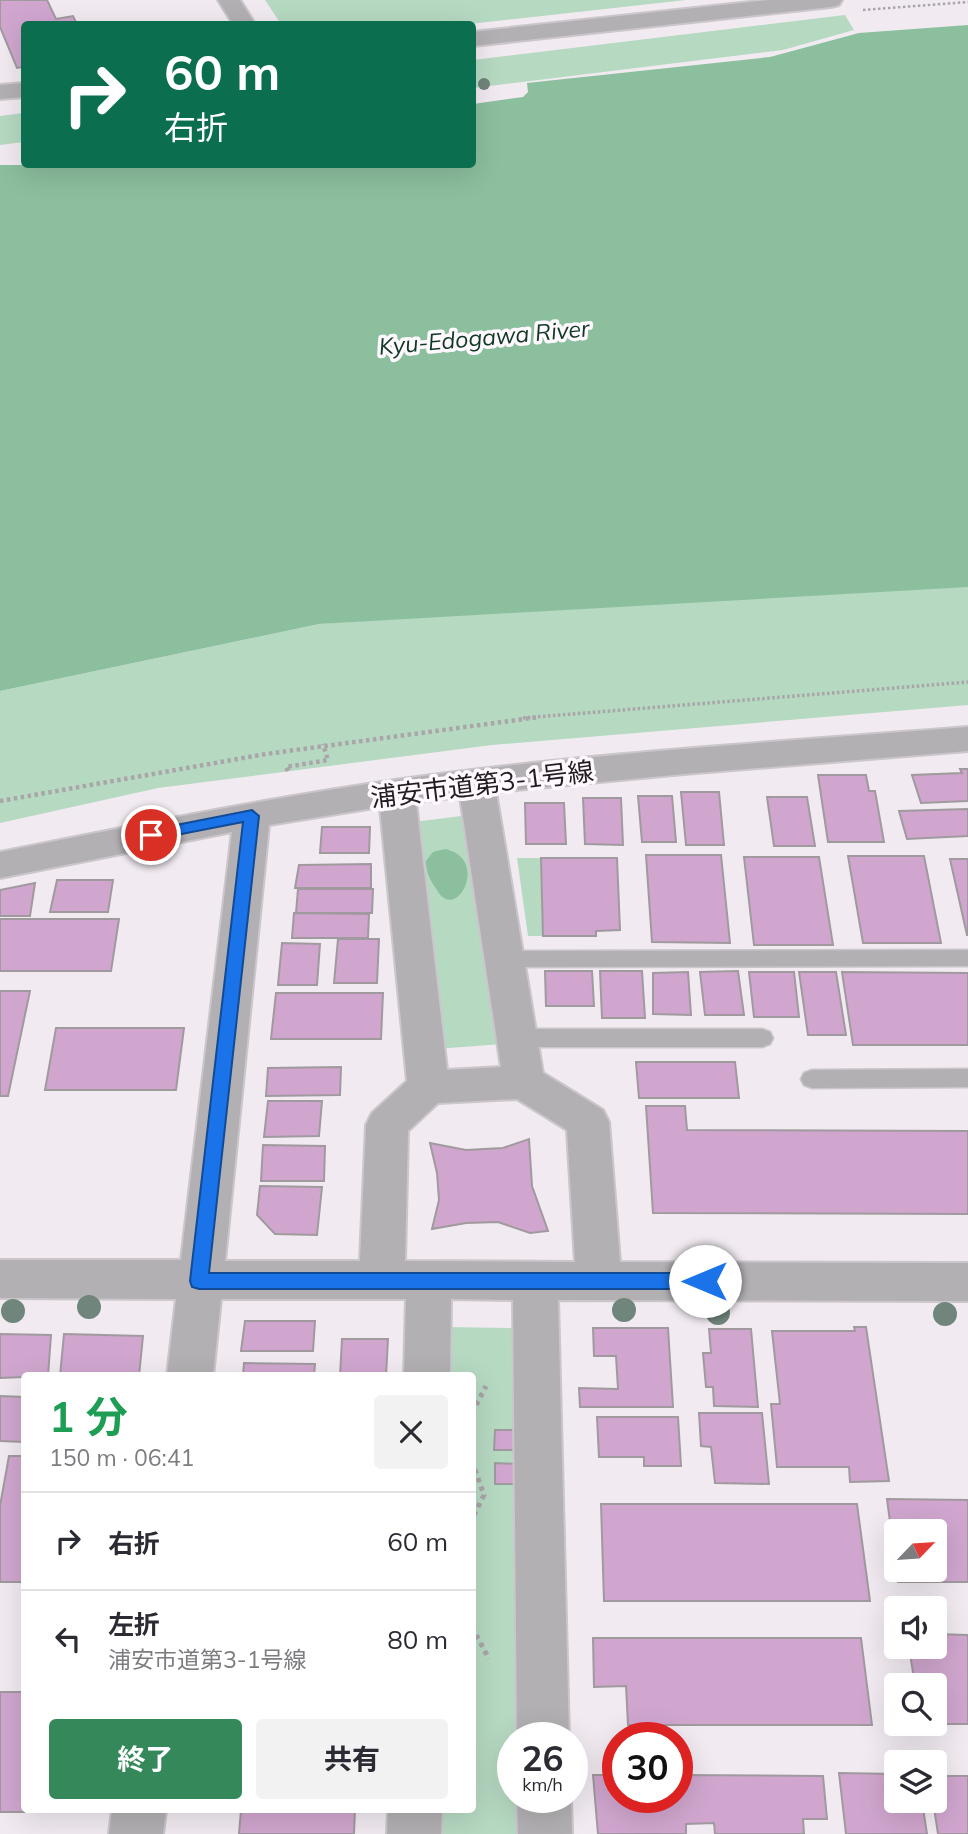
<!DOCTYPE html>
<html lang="ja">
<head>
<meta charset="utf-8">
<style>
	:root { --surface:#fff; --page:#f2f2f3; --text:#2b2b33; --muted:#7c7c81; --line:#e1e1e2; --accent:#35885a }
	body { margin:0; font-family:Mulish,"Noto Sans JP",sans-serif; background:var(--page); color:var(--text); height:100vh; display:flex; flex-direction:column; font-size:26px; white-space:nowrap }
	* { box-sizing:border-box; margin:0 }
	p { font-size:23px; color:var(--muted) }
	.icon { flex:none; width:38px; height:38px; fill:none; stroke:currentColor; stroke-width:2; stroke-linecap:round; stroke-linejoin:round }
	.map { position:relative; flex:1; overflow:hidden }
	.details { position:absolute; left:21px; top:1372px; width:455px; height:441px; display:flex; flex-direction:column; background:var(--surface); border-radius:7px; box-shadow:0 7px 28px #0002 }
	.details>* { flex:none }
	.top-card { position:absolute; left:21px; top:21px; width:455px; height:147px; border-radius:7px; box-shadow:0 7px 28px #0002; background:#0b6e4f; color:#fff; overflow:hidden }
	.needle { width:46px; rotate:65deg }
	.tools { position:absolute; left:884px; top:1519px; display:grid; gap:14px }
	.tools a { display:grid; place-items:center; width:63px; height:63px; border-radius:7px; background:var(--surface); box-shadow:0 7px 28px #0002; font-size:35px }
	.speed { position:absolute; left:497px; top:1722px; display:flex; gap:14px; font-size:35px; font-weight:700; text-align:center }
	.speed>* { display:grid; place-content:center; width:91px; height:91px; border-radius:50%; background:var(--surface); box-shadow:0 7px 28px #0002; line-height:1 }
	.speed small { font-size:18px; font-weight:400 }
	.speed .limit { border:10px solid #d22; background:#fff; color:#111 }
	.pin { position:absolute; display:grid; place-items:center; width:60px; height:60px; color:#fff; margin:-30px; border:4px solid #fff; border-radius:50%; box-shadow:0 2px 7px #0007 }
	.me { position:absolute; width:77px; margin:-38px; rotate:270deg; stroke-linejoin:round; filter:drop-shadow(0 0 5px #0008) }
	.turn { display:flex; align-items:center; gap:24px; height:147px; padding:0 28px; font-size:32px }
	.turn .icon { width:91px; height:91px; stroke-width:2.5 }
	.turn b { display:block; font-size:49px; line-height:60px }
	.round { display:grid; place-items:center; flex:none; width:74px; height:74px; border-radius:7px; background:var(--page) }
	.headline { display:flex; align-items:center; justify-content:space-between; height:119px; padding:0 28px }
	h1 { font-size:42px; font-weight:700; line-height:52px; color:#1e9e55 }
	.button { display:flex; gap:14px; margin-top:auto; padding:14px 28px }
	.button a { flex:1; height:80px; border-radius:7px; background:var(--accent); color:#fff; font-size:28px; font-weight:700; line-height:80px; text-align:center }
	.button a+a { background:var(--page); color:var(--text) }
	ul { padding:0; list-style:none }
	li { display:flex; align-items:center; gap:21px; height:98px; padding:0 28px; border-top:2px solid var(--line) }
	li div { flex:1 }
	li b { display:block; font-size:26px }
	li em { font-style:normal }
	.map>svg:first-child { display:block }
</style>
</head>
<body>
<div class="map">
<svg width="968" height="1834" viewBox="0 0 968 1834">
	<rect width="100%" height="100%" fill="#f1ebf1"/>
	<!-- green -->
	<g fill="#b6d9c2">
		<path d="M265,0H686L469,24H281Z"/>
		<path d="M845,15L854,30L783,50L473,88V60Z"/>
		<path d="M24,113V142L0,145V116Z"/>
		<path d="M968,580V705L492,745L158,788L0,823V691L319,624Z"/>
		<path d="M469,815L502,1044L436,1049L414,822Z"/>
		<path d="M517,858H541L543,936H528Z"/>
		<path d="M445,1327L516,1328L523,1738H513V1797H524V1834H435L436,1810H472V1376L444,1375Z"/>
	</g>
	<!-- water -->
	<g fill="#8bbf9e">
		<path d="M968,25V587L319,624L0,691V165L472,164L473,104L523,97L528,92L527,83L770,57L859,33Z"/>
		<path d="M445,849C491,859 456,924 437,890C430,880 426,873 426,861L433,852Z"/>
	</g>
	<!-- building -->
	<g fill="#d0a6ce" stroke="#a09a9f" stroke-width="2">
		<path d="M0,0H47L56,19L73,16L77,24H24V67L17,68L0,27Z"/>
		<path d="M960,769H968V801L921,803L912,775L962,773Z"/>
		<path d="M818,775H866L869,791H875L884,842H828Z"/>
		<path d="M681,792H719L724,845H686Z"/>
		<path d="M638,796H672L676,842H642Z"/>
		<path d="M767,797H807L815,846H774Z"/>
		<path d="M583,798H621L623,845L585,844Z"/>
		<path d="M525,803H564L566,844H526Z"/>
		<path d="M968,809V836L907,839L899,811Z"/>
		<path d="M322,827H370L369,853H320Z"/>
		<path d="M646,855H721L730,943L652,942Z"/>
		<path d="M848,856H924L941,943H863Z"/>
		<path d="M744,857H819L833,945H754Z"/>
		<path d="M541,858H617L620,930L596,931V936H543Z"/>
		<path d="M950,859H968V935H967Z"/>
		<path d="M371,864V888H295L299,865Z"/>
		<path d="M57,880H113L108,912H50Z"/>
		<path d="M35,883L30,916H0V890Z"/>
		<path d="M298,889H373L372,913H296Z"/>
		<path d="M294,913L369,914L368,938H292Z"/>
		<path d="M0,919H119L111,971H0Z"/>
		<path d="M338,939H379L377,983H334Z"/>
		<path d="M282,943L320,944L317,985H278Z"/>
		<path d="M545,971H592L594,1006H546Z"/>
		<path d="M600,971H642L645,1018H602Z"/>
		<path d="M738,971L744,1015H705L700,972Z"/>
		<path d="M688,972L691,1015L653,1014V973Z"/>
		<path d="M749,972H794L799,1017H754Z"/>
		<path d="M799,972H836L846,1035H808Z"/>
		<path d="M842,972L968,973V1045H853Z"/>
		<path d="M0,991H30L8,1096H0Z"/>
		<path d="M276,993H383L381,1039H271Z"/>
		<path d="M56,1028H184L176,1090H45Z"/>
		<path d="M636,1062H735L739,1098H639Z"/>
		<path d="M341,1067L340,1095L266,1096L268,1068Z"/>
		<path d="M268,1101H322L319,1136L264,1137Z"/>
		<path d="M646,1106H685L687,1130L968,1131V1214L653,1213Z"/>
		<path d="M529,1139L532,1186L548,1231L530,1233L498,1222L466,1223L432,1229L439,1200L437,1173L430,1143L466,1150L503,1148Z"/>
		<path d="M263,1145L325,1146L324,1181H261Z"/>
		<path d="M260,1186L322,1187L317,1235L275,1234L257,1215Z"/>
		<path d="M245,1321H315L313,1351H241Z"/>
		<path d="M854,1327H866L889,1481L850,1482L849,1467H777L771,1404H780L772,1331H855Z"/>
		<path d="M593,1328H668L673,1407H580L579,1388L618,1389L616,1356H594Z"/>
		<path d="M709,1329H751L758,1407L714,1406L713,1387H706L703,1353H711Z"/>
		<path d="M0,1334L51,1335L48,1376L0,1378Z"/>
		<path d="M64,1334L143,1336L139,1376H60Z"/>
		<path d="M342,1339H388L386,1376H340Z"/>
		<path d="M244,1363L315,1364L314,1376H243Z"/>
		<path d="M0,1396L24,1397V1442L0,1441Z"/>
		<path d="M699,1413H762L769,1484L715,1483L711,1447L701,1446Z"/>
		<path d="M597,1417H678L681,1466H644V1457H599Z"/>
		<path d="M495,1430H517V1450H494Z"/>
		<path d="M9,1456H24V1582H0V1506Z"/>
		<path d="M495,1463L517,1464L518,1484H495Z"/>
		<path d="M887,1499L968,1500V1582H898L896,1570H934V1531H896V1567Z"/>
		<path d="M601,1504H857L870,1601H604Z"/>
		<path d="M934,1634L968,1635V1724H934V1685H915L909,1647H934Z"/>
		<path d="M593,1638H861L872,1725H628L626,1686L594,1687Z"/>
		<rect x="0" y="1692" width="24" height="120"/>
		<path d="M839,1773L896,1774V1801H922L927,1834H846Z"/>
		<path d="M593,1775H618V1797H677V1775L823,1776L827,1819H803L804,1834H715L714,1823L686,1824V1834H598Z"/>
		<path d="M934,1776H968V1834H938L933,1801Z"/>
		<path d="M241,1810H355L354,1834H239Z"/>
	</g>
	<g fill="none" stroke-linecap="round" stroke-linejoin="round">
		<!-- service casing -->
		<g stroke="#cbc6cb" stroke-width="3">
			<g id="service">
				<path d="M968,950V966L504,967L496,965L493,959L496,953L504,951Z"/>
				<path d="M517,1029H762L770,1032L773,1038L770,1044L762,1047H517L509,1044L506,1038L509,1032Z"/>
				<path d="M968,1069V1087L812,1088L804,1085L801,1079L804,1073L812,1070Z"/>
			</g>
		</g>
		<!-- minor casing -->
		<g stroke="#cbc6cb" stroke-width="4">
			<g id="minor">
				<path d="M968,727V751L684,774L496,792L543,1073L603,1110L609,1122L620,1262L968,1263V1301L558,1300L569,1738H517L513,1300L451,1299L450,1376H404L406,1299H221L213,1376H167L176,1299L0,1298V1260H181L232,832L0,878V852C131,826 262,799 395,780C585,753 777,742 968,727ZM460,797L501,1067L447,1070L416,802ZM380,807L407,1081L372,1113L366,1125L360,1261H225L269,825ZM517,1099L567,1130L575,1262L405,1261L408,1131L438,1103Z"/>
				<path d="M517,1797H571L572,1834H518Z"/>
				<path d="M112,1810H166L163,1834H109Z"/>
				<path d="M388,1810H442L441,1834H387Z"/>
			</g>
		</g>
		<!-- tertiary casing -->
		<g stroke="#cbc6cb" stroke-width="4">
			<g id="tertiary">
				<path d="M218,0H240L255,24H233Z"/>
				<path d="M769,0H842L839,5L831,7L472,46V32Z"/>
				<path d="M24,83V97L0,99V85Z"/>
			</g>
		</g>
		<!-- path-far3 -->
		<path stroke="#a9a5a9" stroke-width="2.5" stroke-dasharray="2.5 2.5" stroke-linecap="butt" d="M863,10L968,2"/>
		<!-- path-far2 -->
		<path stroke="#a9a5a9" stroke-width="3.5" stroke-dasharray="2.5 2.5" stroke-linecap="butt" d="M523,718L968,682"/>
		<!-- path-far1 -->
		<g stroke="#a9a5a9" stroke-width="4.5" stroke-dasharray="3.5 3.5" stroke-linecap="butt">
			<path d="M288,771L286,767L328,760L323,744"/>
			<path d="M0,801L266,754L539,717"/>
		</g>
		<!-- path -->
		<g stroke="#a9a5a9" stroke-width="5" stroke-dasharray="4.5 4.5" stroke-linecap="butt">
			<path d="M472,1413L486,1386"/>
			<path d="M472,1461L484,1495L472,1519"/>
			<path d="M472,1627L489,1659"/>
			<path d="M502,1759L503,1778"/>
		</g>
		<!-- service -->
		<use href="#service" fill="#b3b0b3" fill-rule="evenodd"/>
		<!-- minor -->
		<use href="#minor" fill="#b3b0b3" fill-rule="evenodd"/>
		<!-- tertiary -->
		<use href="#tertiary" fill="#b3b0b3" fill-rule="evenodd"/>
	</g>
	<!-- trees -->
	<g fill="#70857c">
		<circle cx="484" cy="84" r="6"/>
		<circle cx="89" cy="1307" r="12"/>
		<circle cx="624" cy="1310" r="12"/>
		<circle cx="13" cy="1311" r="12"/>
		<circle cx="718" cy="1313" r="12"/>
		<circle cx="945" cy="1314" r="12"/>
	</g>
	<!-- route -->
	<path fill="#1a73e8" stroke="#114b97" stroke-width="2" d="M252,810L259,816L209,1273H705L711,1275L714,1281L711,1286L705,1289H199L192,1287L190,1281L243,822L151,840L144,835L151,830Z"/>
	<g text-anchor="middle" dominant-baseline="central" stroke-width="7" stroke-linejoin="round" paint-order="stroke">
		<!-- far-water labels -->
		<g font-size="23" font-style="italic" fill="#0f3922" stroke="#fff8fe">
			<text transform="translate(484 337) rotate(-5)">Kyu-Edogawa River</text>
		</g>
		<!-- street labels -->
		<g font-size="26" fill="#201e20" stroke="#fff8fe">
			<text transform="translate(482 784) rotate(-7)">浦安市道第3-1号線</text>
		</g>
	</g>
</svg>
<div class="tools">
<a><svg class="needle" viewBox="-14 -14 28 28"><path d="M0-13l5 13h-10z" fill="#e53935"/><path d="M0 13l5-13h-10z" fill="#7c7c81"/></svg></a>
<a><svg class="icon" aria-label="sound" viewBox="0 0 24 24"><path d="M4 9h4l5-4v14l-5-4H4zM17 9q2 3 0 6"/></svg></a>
<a><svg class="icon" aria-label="search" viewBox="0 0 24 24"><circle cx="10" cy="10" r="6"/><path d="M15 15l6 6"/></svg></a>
<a><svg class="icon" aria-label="layers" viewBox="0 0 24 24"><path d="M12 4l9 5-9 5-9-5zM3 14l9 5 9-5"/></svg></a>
</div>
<div class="speed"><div>26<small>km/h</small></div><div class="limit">30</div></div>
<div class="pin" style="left:151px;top:835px;background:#d93025"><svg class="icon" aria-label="arrive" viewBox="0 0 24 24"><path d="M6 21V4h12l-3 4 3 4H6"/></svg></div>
<svg class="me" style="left:705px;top:1281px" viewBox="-20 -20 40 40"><circle r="19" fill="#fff"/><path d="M0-13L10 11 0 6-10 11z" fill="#1a73e8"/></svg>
<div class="top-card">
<div class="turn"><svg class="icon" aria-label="right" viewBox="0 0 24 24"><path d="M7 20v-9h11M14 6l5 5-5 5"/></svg><div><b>60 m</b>右折</div></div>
</div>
<section class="details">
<div class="headline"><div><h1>1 分</h1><p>150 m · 06:41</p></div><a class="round"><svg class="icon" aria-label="close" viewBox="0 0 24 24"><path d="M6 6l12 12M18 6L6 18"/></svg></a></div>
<ul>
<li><svg class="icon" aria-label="right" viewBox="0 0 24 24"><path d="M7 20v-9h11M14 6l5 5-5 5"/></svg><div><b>右折</b></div><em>60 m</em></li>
<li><svg class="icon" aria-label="left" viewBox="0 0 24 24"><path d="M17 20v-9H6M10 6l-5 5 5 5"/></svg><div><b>左折</b><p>浦安市道第3-1号線</p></div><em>80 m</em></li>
</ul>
<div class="button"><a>終了</a><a>共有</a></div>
</section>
</div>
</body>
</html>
